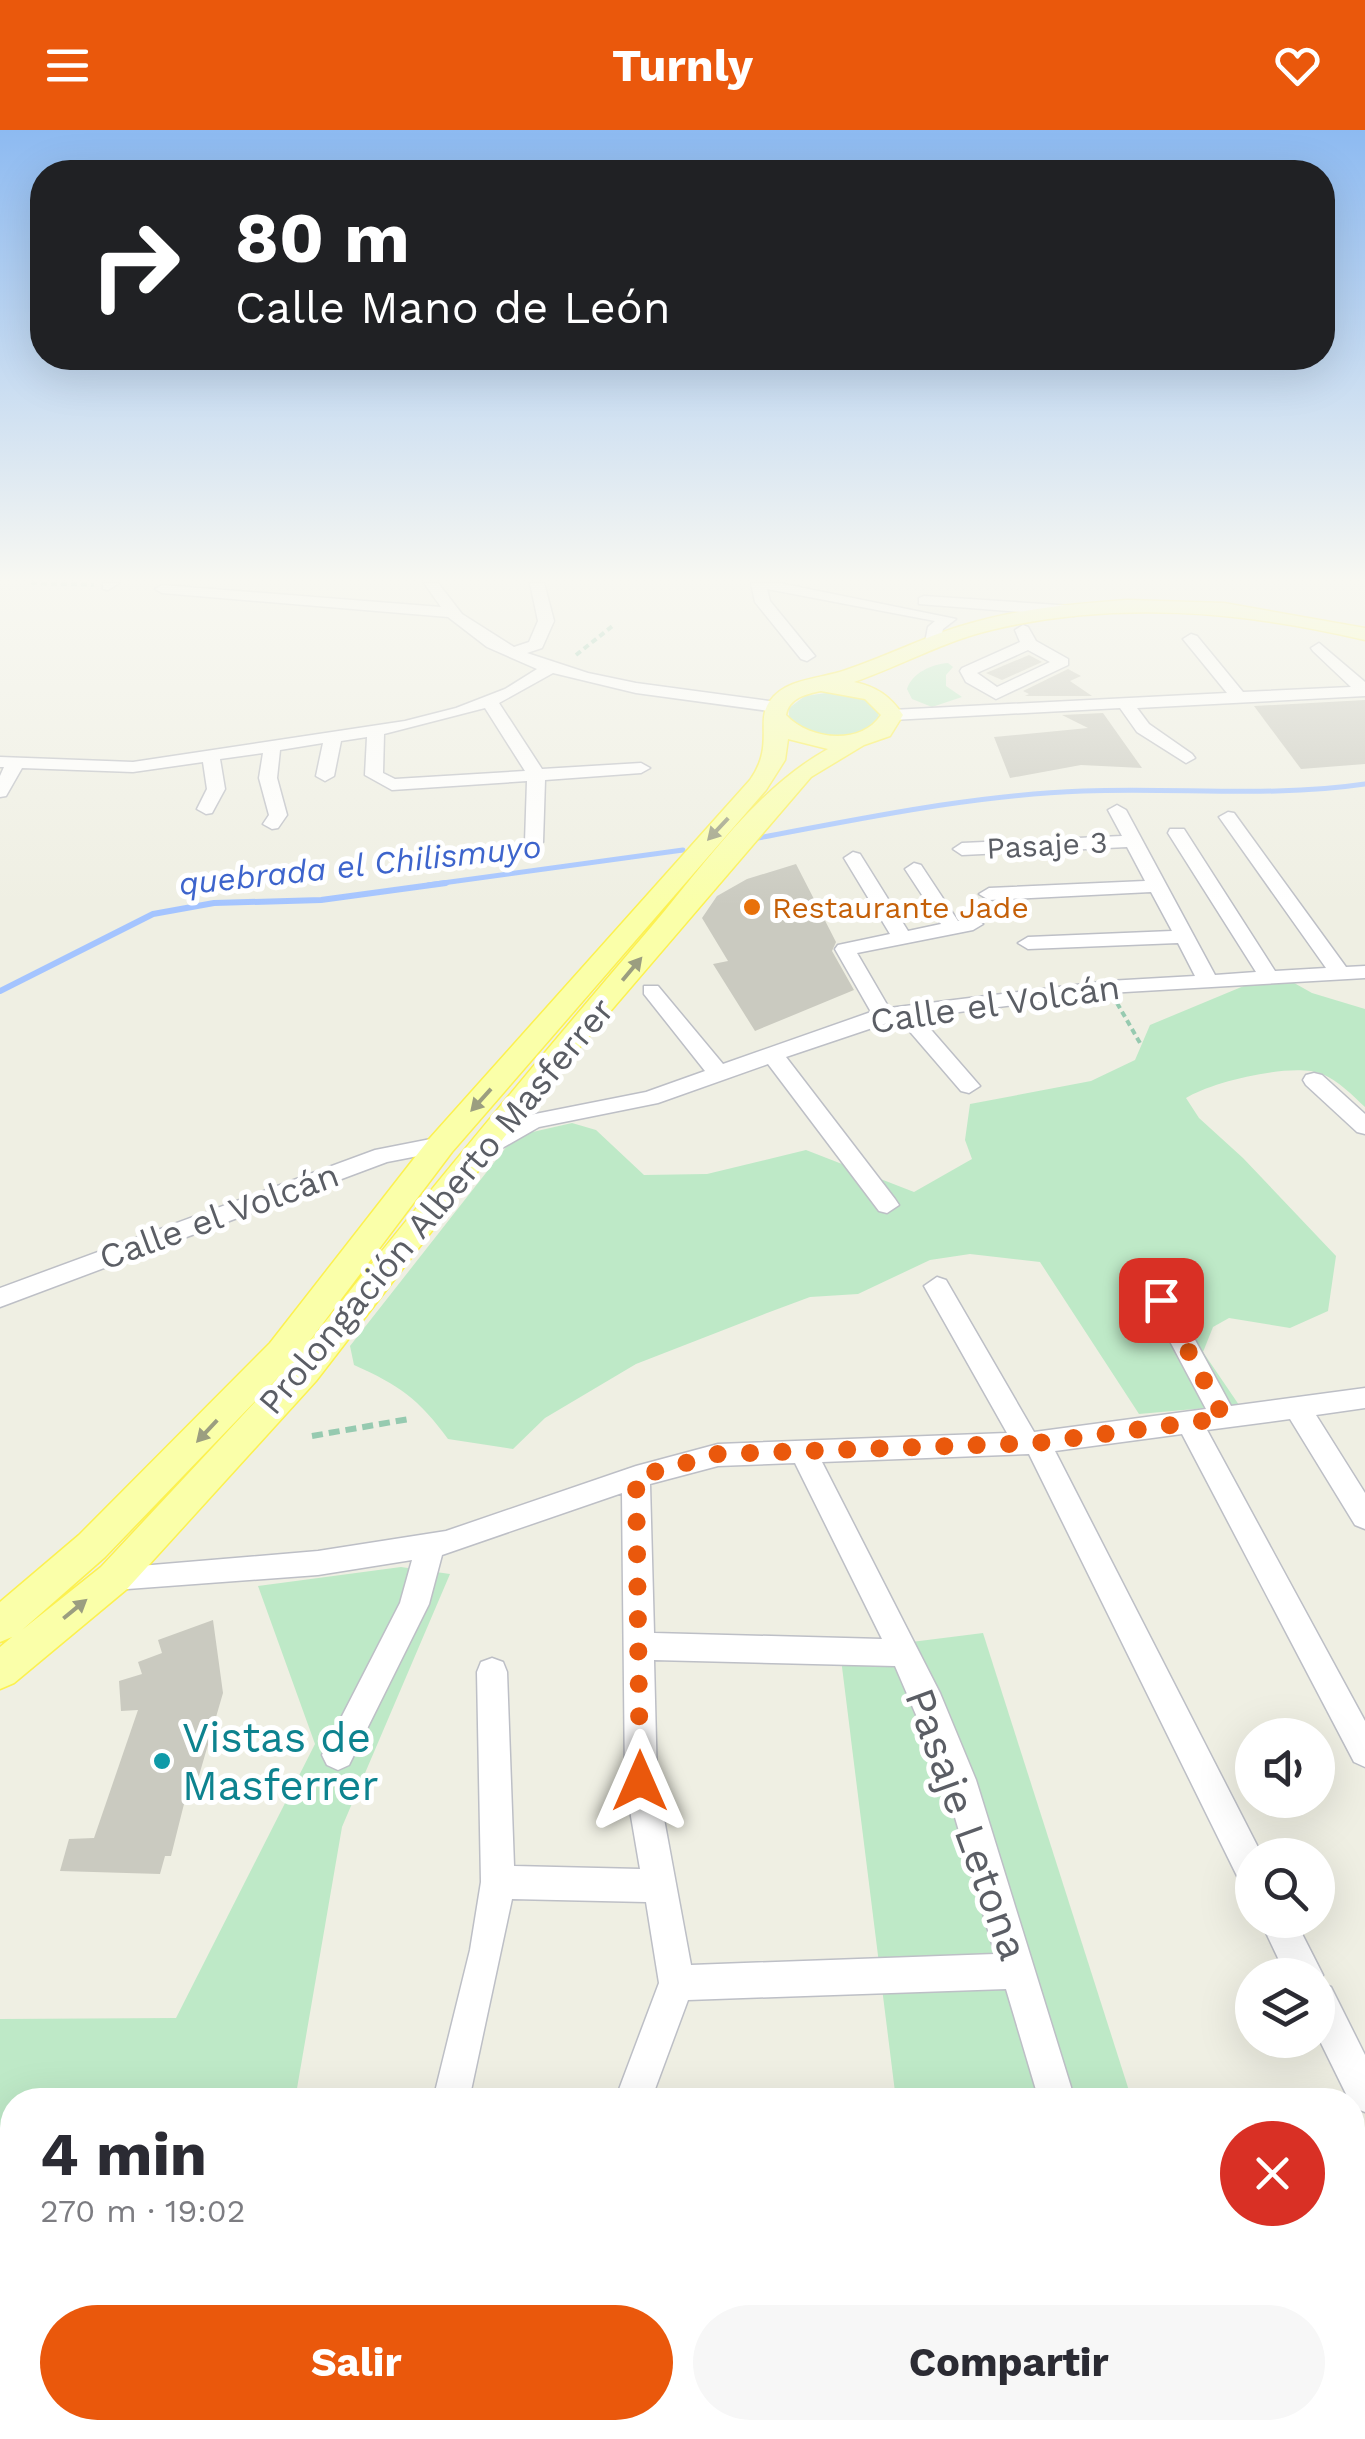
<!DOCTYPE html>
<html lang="es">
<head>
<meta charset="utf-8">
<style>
	:root { --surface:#fff; --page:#f7f7f7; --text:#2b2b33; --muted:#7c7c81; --accent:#ea580c }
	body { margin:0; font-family:"Work Sans",sans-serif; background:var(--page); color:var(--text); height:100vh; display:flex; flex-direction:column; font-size:38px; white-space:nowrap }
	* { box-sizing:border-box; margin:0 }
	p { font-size:32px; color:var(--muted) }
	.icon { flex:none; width:55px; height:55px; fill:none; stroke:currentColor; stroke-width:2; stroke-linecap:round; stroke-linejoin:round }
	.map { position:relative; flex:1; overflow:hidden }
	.sheet { position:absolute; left:0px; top:1958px; width:1365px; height:352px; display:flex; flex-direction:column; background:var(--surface); border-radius:40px 40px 0 0; box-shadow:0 10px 40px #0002 }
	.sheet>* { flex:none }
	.guide { position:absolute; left:30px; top:30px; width:1305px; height:210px; border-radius:40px; box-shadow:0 10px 40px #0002; background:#202124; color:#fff; overflow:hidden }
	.controls { position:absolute; left:1235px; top:1588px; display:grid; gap:20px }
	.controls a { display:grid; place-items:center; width:100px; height:100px; border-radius:50%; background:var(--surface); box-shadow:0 10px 40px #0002; font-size:50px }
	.pin { position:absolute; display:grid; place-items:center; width:85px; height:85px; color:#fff; margin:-42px; border-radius:20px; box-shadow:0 5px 15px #0006 }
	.me { position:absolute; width:110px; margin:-55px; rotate:0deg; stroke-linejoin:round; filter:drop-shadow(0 0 8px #0008) }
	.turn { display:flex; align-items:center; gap:35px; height:210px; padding:0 40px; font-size:45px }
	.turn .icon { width:130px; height:130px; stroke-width:2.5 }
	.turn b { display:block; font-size:70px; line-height:85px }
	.round { display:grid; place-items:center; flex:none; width:105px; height:105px; border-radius:52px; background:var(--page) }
	.headline { display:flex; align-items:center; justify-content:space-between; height:170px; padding:0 40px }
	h1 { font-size:60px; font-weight:700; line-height:75px }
	.cta { display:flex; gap:20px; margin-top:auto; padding:20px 40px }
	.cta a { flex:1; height:115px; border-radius:60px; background:var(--accent); color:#fff; font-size:40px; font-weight:700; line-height:115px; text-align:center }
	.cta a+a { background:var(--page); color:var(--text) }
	header { display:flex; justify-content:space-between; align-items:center; height:130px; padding:0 40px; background:var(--accent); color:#fff; font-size:45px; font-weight:700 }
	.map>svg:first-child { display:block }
</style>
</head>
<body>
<header><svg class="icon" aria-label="menu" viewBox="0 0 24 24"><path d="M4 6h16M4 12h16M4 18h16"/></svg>Turnly<svg class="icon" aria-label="heart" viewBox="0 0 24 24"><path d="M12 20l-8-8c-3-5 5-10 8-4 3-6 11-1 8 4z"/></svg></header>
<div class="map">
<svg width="1365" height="2309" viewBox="0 0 1365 2309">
	<rect width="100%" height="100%" fill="#efefe3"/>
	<!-- green -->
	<g fill="#bee9c7">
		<path d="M948,533L953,537L946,545V556L962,567L932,577L912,569L907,559C912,543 932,534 948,533Z"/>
		<path d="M833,562L861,567L878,580L879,589C856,613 811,611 789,588V578L805,566Z"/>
		<path d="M1287,849L1312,863L1365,879V977C1353,966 1338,950 1322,944C1292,932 1211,952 1186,968L1199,988L1243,1028L1336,1126L1328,1181L1290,1198L1229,1188L1213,1197L1203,1222L1239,1275L1139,1284L1040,1132L970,1124L930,1130L858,1164L810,1167L767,1183L636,1234L545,1288L513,1319L448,1309C419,1269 399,1255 354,1235L350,1216L515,1006L572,993L596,1000L644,1045L707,1044L806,1020L914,1062L972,1029L965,1010L970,974L1091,951L1135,930L1150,895L1251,853Z"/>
		<path d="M401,1437L450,1444L342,1697L295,1970H12V2298H1237L1240,2309H0V1889L176,1888L315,1614L258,1456Z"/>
		<path d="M983,1503L1132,1970H896L840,1521Z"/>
	</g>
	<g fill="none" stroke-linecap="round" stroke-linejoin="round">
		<!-- stream-far1 -->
		<g stroke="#a4c4ff" stroke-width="5">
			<path d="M758,708C865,688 973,665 1083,661C1177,657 1271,668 1365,654"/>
			<path d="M428,755L683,720"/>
		</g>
		<!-- stream -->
		<path stroke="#a4c4ff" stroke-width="6" d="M0,861L153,784L214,773L321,770L446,753"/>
	</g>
	<!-- building -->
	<g fill="#cacac0">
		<path d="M1029,525L1042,532L1002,550L986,543Z"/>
		<path d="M1068,539L1081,546L1070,551L1092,566H1025L1029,564L1023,561Z"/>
		<path d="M1365,570V634L1301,639L1254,576Z"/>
		<path d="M1103,583L1142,638L1081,635L1010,648L994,607L1088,598L1062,585Z"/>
		<path d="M796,734L836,812L832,821L854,860L755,901L713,834L728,831L702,788L717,766L747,749Z"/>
		<path d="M213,1490L223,1563L198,1649L190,1650L171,1726H165L160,1744L60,1741L69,1709L94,1708L138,1580L121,1581L119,1551L142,1544L138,1532L162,1523L158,1510Z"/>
	</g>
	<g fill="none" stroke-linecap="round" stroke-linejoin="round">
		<!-- minor casing -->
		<g stroke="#bdbfc6" stroke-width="3">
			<g id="minor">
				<path d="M103,453H119L108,460L103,459Z"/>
				<path d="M424,453H438L462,484L514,517L529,512L538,491L530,453H544L554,491L542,518L527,523L588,543L636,553L776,572L784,577L776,582L636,563L553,543L499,573L542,639L641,633L650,638L641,643L545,650L543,712L534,718L525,712L527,651L392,660L365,645L367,607L341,611L334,646L325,651L316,646L323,613L280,620L277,648L287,685L278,698L272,699L263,694L269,685L259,648L263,623L220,629L225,659L212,683L206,684L197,679L207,659L203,632L133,642L22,638L6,666L0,667V646L4,637H0V627L133,632L405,591L456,578L505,559L537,539L487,517L448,487L162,463L155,459L162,455L441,477ZM485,578L525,641L395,649L383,643L384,604Z"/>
				<path d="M751,453H779L956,489L943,499L939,515L933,517L925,512L928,497L935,491L767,459L770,471L815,526L807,531L801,529L755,472Z"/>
				<path d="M924,466L1074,476L1082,481L1074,486L919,474V468Z"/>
				<path d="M1023,495L1028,497L1036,511L1068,529V535L996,569L966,552L960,541L962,538L1020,512L1015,500ZM1028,520L1050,532L997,557L977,543Z"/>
				<path d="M1191,504L1197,506L1243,562L1351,557L1313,521L1311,518L1319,513L1365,552V566L1137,578L1149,594L1192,624L1195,628L1186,633L1137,602L1120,578L892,590L884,585L892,580L1227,563L1183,509Z"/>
				<path d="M1117,675L1126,680L1215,845L1256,842L1168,703L1170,699H1184L1275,841L1326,838L1219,687L1228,682L1234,683L1346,837L1365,836V848L1108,863L920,887L980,956L969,963L961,961L899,889L786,927L895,1069L899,1075L887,1083L879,1081L768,934L658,973L539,997L490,1025L482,1028L470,1020L525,986L646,962L705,941L644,864V856H658L723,934L871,882L835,819L838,815L890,804L844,728L853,722L860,724L908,801L941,794L905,739L914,733L921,735L958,791L973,788L983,794L973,800L857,823L889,878L1108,851L1195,846L1178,813L1028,819L1018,813L1028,807L1172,801L1151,762L989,770L979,764L989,758L1145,751L1127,717L962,725L953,719L962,713L1122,706L1108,680Z"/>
				<path d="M1314,943L1322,945L1365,984V1004L1357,1002L1306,955L1303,950L1306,945Z"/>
				<path d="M441,1007L452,1015L449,1020L387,1032L0,1177V1158L375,1020Z"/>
				<path d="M937,1147L946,1150L1034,1302L1206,1279L1148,1170L1161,1161L1170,1164L1231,1276L1365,1258V1278L1316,1285L1365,1363V1399L1355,1395L1290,1289L1207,1300L1365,1591V1637L1354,1632L1182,1304L1055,1321L1262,1725H1252V1757L1240,1752L1029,1324L822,1332L940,1563L976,1650L1075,1970H1039L1006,1859L688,1870L651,1970H615L659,1853L646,1772L512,1769L469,1970H433L470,1820L481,1752L477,1542L481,1532L492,1528L503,1532L507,1542L514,1736L640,1739L625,1651L622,1363L442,1425L429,1474L349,1635L338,1640L327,1635L322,1625L400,1473L412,1430L318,1445L114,1460L104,1457L99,1448L104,1439L318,1421L446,1401L636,1336L718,1314L1007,1303L924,1156ZM795,1333L882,1509L654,1503L650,1354L718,1336ZM654,1530L895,1536L944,1650L995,1824L691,1835L657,1651Z"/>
				<path d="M1260,1790H1295L1323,1845L1319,1853L1331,1857L1365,1925V1982L1352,1977V1970H1349L1318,1907V1845H1286Z"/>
			</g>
		</g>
		<!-- major casing -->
		<g stroke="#fcf150" stroke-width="3">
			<path id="major" d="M1127,470L1224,473L1365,498V510C1242,481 1115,470 991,500C944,511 900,536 854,552C877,557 890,566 903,585L890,606L864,615L811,647L519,988L316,1251L127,1459L14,1553L0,1559V1517L12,1507L0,1512V1472L79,1405L270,1213L430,1008L750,650C775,615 755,591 770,571C786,548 821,549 846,540C885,527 922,508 961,496C1015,479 1071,474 1127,470ZM821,561L865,569L881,585C861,616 809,610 786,585C789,568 806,564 821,561ZM788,609L828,619C757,658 704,735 652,796C532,936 416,1077 302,1221L452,1022L766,660L785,630ZM286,1239L101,1437L22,1500L105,1427Z"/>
		</g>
		<!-- path-far1 -->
		<g stroke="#96cab0" stroke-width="4" stroke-dasharray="6 4" stroke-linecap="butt">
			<path d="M31,453L94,455"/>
			<path d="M576,525L615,494"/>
			<path d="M1117,873L1140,913"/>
		</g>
		<!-- path -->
		<path stroke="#96cab0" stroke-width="6" stroke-dasharray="11 6" stroke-linecap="butt" d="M312,1306L409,1289"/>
		<!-- minor -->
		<use href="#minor" fill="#fff" fill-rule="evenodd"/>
		<!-- major -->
		<use href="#major" fill="#faffa9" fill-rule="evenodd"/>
	</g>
	<!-- one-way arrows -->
	<defs><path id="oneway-solid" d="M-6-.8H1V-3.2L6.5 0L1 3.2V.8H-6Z" transform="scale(2.5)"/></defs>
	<g fill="#9b9e80">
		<use href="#oneway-solid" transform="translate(718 699) rotate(133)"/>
		<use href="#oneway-solid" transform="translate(632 839) rotate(-50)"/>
		<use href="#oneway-solid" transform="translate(481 970) rotate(132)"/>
		<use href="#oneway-solid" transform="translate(207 1301) rotate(133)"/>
		<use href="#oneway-solid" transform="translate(75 1479) rotate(-39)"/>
	</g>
	<!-- sky -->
	<linearGradient id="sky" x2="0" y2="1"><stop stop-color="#8dbaf1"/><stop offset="0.58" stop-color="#f8f8f2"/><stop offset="1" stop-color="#f8f8f2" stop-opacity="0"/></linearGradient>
	<rect width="1365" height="776" fill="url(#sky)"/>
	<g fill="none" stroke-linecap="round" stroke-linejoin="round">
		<!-- route -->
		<path stroke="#ea580c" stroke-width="18" stroke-dasharray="0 32.4" d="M640,1651L636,1347L718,1324L1037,1313L1224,1288L1161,1170"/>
	</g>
	<!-- markers -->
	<circle fill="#e8710a" stroke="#fff" stroke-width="4" cx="752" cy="777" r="10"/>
	<circle fill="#0f9aa8" stroke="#fff" stroke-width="4" cx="162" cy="1631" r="10"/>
	<g text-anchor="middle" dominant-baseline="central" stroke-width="10" stroke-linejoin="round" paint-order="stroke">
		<!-- far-street labels -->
		<g font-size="30" fill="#5b5e65" stroke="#fff">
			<text transform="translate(1047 715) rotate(-3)">Pasaje 3</text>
		</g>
		<!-- far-food labels -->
		<g font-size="30" fill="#c56008" stroke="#fff" text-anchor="start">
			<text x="772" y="777">Restaurante Jade</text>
		</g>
		<!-- far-water labels -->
		<g font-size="32" font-style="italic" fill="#3d64cc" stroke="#fff">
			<text transform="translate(360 735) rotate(-6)">quebrada el Chilismuyo</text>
		</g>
		<!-- street labels -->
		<g font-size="35" fill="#5b5e65" stroke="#fff">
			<text transform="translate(995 874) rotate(-8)">Calle el Volcán</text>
			<text transform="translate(436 1076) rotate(-50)">Prolongación Alberto Masferrer</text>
			<text transform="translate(219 1086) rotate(-20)">Calle el Volcán</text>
		</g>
		<!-- near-culture labels -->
		<g font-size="42" fill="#0d838f" stroke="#fff" text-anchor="start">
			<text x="182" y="1607">Vistas de<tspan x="182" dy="48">Masferrer</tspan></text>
		</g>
		<!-- near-street labels -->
		<g font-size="42" fill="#5b5e65" stroke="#fff">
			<text transform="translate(967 1694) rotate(70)">Pasaje Letona</text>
		</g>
	</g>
</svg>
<div class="controls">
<a><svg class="icon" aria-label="sound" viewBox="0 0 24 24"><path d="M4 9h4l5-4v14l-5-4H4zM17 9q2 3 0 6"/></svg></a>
<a><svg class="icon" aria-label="search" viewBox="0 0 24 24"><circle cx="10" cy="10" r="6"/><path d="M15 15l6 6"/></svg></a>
<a><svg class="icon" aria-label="layers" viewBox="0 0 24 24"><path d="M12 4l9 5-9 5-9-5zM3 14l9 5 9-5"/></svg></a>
</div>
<div class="pin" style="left:1161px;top:1170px;background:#d93025"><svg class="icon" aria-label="arrive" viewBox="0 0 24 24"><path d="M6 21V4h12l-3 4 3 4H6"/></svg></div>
<svg class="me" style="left:640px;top:1651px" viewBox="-20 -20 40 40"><path d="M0-17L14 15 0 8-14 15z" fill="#ea580c" stroke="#fff" stroke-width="4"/></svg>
<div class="guide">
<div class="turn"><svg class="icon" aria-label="right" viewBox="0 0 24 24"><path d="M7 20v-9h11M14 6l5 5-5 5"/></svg><div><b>80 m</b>Calle Mano de León</div></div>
</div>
<section class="sheet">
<div class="headline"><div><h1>4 min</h1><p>270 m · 19:02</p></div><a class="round" style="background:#d93025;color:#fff"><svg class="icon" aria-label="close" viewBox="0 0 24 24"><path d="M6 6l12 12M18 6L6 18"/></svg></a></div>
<div class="cta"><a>Salir</a><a>Compartir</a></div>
</section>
</div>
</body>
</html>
